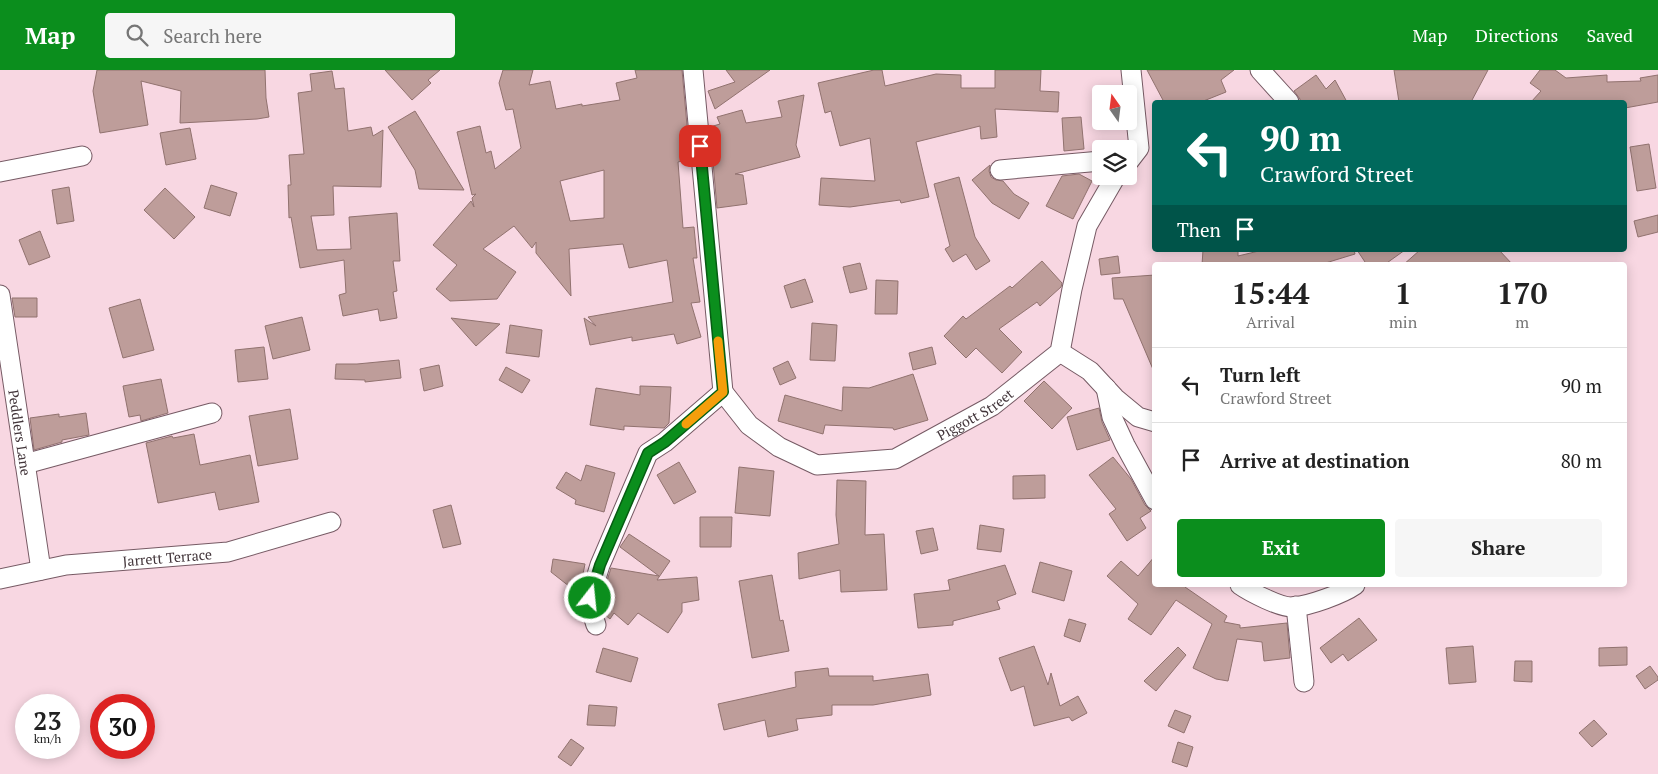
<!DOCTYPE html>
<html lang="en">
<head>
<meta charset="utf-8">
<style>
	:root { --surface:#fff; --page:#f6f6f6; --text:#222; --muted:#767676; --line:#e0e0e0; --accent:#0b8e1d }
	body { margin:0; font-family:"PT Serif",serif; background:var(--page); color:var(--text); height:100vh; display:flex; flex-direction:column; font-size:19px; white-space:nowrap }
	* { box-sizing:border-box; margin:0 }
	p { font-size:16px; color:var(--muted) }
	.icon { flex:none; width:28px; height:28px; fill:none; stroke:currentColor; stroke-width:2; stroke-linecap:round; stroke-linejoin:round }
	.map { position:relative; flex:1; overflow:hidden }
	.details { position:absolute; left:1152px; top:192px; width:475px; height:325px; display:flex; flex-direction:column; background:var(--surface); border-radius:5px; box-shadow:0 2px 12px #0003 }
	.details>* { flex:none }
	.hud { position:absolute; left:1152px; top:30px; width:475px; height:152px; border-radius:5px; box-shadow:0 2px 12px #0003; background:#00695c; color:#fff; overflow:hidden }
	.needle { width:32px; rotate:346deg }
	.fabs { position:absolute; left:1092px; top:15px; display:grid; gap:10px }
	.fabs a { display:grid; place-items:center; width:45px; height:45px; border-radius:5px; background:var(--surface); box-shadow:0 2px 12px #0003; font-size:25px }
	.speed { position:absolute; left:15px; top:624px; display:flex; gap:10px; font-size:25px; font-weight:700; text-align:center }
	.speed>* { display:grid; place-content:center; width:65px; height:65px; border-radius:50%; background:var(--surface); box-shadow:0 2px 12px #0003; line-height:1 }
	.speed small { font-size:12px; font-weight:400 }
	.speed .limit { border:8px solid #d22; background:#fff; color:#111 }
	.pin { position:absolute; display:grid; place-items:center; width:42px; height:42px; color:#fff; margin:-21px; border-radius:10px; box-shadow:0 2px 8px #0006 }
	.me { position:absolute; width:55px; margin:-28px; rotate:16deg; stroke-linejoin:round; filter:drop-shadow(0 0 4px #0008) }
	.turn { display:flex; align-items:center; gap:18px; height:105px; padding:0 25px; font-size:22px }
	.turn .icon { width:65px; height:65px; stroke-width:2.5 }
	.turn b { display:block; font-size:35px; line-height:42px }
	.then { display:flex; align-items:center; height:48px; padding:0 25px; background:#0003; gap:10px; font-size:19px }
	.eta { display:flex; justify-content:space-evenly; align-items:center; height:85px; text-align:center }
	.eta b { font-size:30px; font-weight:700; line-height:35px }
	.cta { display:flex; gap:10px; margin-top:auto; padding:10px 25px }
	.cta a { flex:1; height:58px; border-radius:5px; background:var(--accent); color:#fff; font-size:20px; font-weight:700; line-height:58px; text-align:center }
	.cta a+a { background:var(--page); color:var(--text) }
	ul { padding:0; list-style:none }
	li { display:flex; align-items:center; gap:15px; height:75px; padding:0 25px; border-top:1px solid var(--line) }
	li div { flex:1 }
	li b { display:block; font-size:19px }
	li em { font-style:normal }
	header { display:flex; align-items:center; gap:30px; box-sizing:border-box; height:70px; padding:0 25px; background:var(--accent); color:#fff }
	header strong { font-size:24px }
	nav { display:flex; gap:28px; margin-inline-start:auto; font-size:18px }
	.search { width:350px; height:45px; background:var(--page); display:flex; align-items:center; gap:12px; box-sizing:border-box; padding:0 18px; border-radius:5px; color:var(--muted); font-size:19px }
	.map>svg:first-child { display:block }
</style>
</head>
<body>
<header>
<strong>Map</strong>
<div class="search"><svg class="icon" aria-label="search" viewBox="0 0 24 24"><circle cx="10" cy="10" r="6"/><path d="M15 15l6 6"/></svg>Search here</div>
<nav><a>Map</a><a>Directions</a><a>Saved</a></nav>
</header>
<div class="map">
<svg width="1658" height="704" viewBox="0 0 1658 704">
	<rect width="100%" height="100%" fill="#f8d7e2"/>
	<!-- building -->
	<g fill="#be9d9a" stroke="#91726f" fill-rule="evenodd">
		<path d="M97,0H265L266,28L269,47L257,49L180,53L181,21L141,11L148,55L100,63L93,21Z"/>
		<path d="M385,0H440L428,10L431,13L412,30Z"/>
		<path d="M503,0H533L529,15L550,11L556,39L582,34V36L620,30L616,13L637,8L635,0H682L690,89L678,92L683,158L694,157L697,188H693L700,232L691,233L701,267L677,274L674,264L632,271V267L590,275L584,248L596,256L588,247L673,232L667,190L629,198L623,174L569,179L571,226L536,183V172L532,178L514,156L483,179L516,202L497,229L450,231L436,219L457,195L433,175L471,131L474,137L472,128L476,124L472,125L457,62L480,56L486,83L491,81L495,99L521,78L513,39L506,40L499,13ZM604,100V148L570,151L560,111Z"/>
		<path d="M726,0H770L715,39L708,21L735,12Z"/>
		<path d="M874,0H882L885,16L936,4L961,5V18H995V0H1041L1040,21L1059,22L1058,42L995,39L997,67L981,69L980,56L916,72L929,127L901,133L900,130L850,137L819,135L821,108L875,111L870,68L840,76L831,41L825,43L818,13Z"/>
		<path d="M1147,0H1234L1221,10L1226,22L1201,32H1164Z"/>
		<path d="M1394,0H1488L1471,32H1399Z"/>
		<path d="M1540,0H1555L1566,8L1607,5V12L1641,11L1640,8L1658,5V32L1625,38V32H1531L1541,21L1530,13Z"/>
		<path d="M332,1L335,19L344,18L348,61L371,57L373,66L383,60L381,117L333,116L334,145L311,146L317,180L351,179L349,147L397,143L400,191H393L397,221L393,222L397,248L380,251L378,239L343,246L339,225L346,223L344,190L300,198L291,147L289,148L288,115H291L289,85L304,84L298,23L312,21L310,4Z"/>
		<path d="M1316,5L1326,19L1335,10L1347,32H1300V29L1294,21Z"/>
		<path d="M804,25L796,75L800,87L735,104L743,105L747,134L717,138L710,57L720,54L717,47L742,40L746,53L782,47L778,31Z"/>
		<path d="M415,41L464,120L419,119L415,100L388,57Z"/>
		<path d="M1081,47L1084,79L1064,81L1062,48Z"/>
		<path d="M190,58L196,89L166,95L160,63Z"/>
		<path d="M1649,74L1656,118L1637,121L1630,77Z"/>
		<path d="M990,95L989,101L991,107L996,110L1003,111L1014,124L1029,133L1019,149L992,133L972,110Z"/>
		<path d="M1079,104L1092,111L1073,149L1046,136L1062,106Z"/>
		<path d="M959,107L975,167L990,191L976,200L966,184L953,192L945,179L950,176L934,114Z"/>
		<path d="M211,115L237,123L230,146L204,138Z"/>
		<path d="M69,117L74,151L57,154L52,120Z"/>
		<path d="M165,118L195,147L174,169L144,140Z"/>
		<path d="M1658,145V162L1638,167L1634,151Z"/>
		<path d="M40,161L50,187L29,195L19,170Z"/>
		<path d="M1203,180H1238V186L1263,180H1354L1355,184L1319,195H1202Z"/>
		<path d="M1357,180H1405L1384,195H1367Z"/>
		<path d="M1420,180H1499L1513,195H1403Z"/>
		<path d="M1118,186L1120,203L1101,205L1099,189Z"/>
		<path d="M1042,191L1062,213L1061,217L1040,236L1037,232L999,259L1022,282L1002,303L976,278L966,288L944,266L963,246L966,249L1010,216L1012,218Z"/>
		<path d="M860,193L867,219L850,223L843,197Z"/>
		<path d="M1155,205V304L1123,229H1114L1112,208Z"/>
		<path d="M805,209L813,232L791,238L784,216Z"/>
		<path d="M876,210L898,211L897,244H875Z"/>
		<path d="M12,228H37V247H15Z"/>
		<path d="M140,229L154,280L123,288L109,238Z"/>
		<path d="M302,247L310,280L273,289L265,256Z"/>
		<path d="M451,248L500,254L476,276Z"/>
		<path d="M812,253L837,255L835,291L810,290Z"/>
		<path d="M510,255L542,260L539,287L506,283Z"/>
		<path d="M264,277L268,309L238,312L235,280Z"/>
		<path d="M932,277L936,294L913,300L909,283Z"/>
		<path d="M399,290L401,308L365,312V310L335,309L336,294H357Z"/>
		<path d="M788,291L796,308L780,315L773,298Z"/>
		<path d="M439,295L443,316L424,321L420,299Z"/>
		<path d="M506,297L530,310L522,323L499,310Z"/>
		<path d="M913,304L928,350L894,360L893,358L825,355L823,364L778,351L785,325L842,341L843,317L869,318Z"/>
		<path d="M161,309L168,343L141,351L140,345L129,347L123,316Z"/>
		<path d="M1044,311L1072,338L1052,359L1024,331Z"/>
		<path d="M640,316L671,317L669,353L664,358L624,356V360L590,355L596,318L640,325Z"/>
		<path d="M1099,338L1102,352L1110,370L1077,380L1067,347Z"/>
		<path d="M290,339L298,389L258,396L249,346Z"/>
		<path d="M86,343L89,365L62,370V372L34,380L30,348L59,344V347Z"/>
		<path d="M194,364L200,395L250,385L259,432L219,440L215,422L158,433L146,373L172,366L173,368Z"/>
		<path d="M1113,387L1131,409L1145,435L1151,441L1140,448L1146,458L1127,471L1109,444L1116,439L1089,405Z"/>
		<path d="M679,392L696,422L674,434L657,405Z"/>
		<path d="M586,395L615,403L604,442L575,434L576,430L556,418L566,402L581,411Z"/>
		<path d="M739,397L774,401L770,446L735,443Z"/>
		<path d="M1045,405V428L1013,429V406Z"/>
		<path d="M837,410L866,411L865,465L884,464L887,520L841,522L840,500L799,509L798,483L839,474L836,445Z"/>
		<path d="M451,435L461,474L443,478L433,440Z"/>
		<path d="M700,447H732L731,477H700Z"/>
		<path d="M980,455L1004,459L1001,482L977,479Z"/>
		<path d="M933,458L938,480L921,484L916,461Z"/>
		<path d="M629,464L670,491L657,510L697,507L699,530L682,533V542L668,563L638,543L628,555L614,543L610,549L604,544L601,530L611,498L659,506L620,477Z"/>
		<path d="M1155,486V515H1186L1185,517L1227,546L1224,552L1240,555V558L1287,553L1290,588L1264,591L1262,572L1237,569L1228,611L1216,609L1193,598L1212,554L1176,530L1151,565L1128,549L1138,534L1107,506L1121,491L1138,506Z"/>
		<path d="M553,489L585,494L579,524L551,502Z"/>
		<path d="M1040,492L1072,501L1064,531L1032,522Z"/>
		<path d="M1005,495L1016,524L997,531L1000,539L953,551V555L918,558L914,524L950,520L948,510Z"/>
		<path d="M772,505L780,551L783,550L789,581L752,588L739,511Z"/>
		<path d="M1359,548L1377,570L1348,591L1343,584L1331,593L1320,578Z"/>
		<path d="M1069,549L1086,554L1080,572L1064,566Z"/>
		<path d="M1034,576L1048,615L1051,603L1060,636L1078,626L1087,643L1072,651L1069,647L1034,656L1024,616L1011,621L999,588Z"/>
		<path d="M1473,576L1476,612L1449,614L1446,578Z"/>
		<path d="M1178,577L1186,585L1156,621L1144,611Z"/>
		<path d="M1627,577V595L1599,596V578Z"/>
		<path d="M603,578L638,588L631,612L596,602Z"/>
		<path d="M1515,591H1532V612L1514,611Z"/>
		<path d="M1650,596L1658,607V610L1645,619L1636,606Z"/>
		<path d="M828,598L829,606H873V611L928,604L931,625L873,635H832V645L796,649L798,660L768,667L765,650L724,660L718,634L796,617L795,602Z"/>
		<path d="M589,635L617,637L615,656L587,655Z"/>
		<path d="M1175,640L1191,646L1184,663L1168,656Z"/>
		<path d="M1594,650L1607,664L1592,677L1579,663Z"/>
		<path d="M571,669L584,678L571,696L558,687Z"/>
		<path d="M1178,672L1193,677L1187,697L1172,692Z"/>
	</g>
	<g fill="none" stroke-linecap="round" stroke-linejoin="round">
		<!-- minor casing -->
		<g stroke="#765a64" stroke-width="21">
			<g id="minor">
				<path d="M693,0L723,322"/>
				<path d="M1260,0L1289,32"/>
				<path d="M1129,91L1139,78L1131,0"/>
				<path d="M1000,100L1101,91"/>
				<path d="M0,102L82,86"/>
				<path id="s1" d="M0,225L41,500"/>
				<path d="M1060,282L1090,301L1115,328L1138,347L1155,352"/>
				<path d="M1106,318L1112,347L1125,375L1155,430"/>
				<path id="s2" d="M723,322L749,355L779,377L817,395L895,389L992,336L1060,282L1072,219L1087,156L1116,106"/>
				<path d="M25,394L212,343"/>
				<path id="s3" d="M0,509L66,495L228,482L331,452"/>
				<path d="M1240,515C1250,522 1281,538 1293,537C1309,536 1342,524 1355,515"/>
				<path d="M1296,536L1304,612"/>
				<path d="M596,555L590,536V528L600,495L648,383L665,372L723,322"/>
			</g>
		</g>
		<!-- minor -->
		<use href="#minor" stroke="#fff" stroke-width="19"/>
	</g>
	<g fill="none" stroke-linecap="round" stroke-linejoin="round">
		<!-- route casing -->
		<g stroke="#075c13" stroke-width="12">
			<path id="route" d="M590,528L600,495L648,383L665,372L723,322L700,76"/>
		</g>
		<!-- route -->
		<use href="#route" stroke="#0b8e1d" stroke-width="9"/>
		<!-- slow -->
		<path stroke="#f59e0b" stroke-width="9" d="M686,354L723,322L718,271"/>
	</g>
	<g text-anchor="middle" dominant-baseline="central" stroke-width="5" stroke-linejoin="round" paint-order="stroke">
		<!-- street labels -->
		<g font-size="14" fill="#42353a" stroke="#f8d7e2">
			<text stroke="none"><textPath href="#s2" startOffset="291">Piggott Street</textPath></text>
			<text stroke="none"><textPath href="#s1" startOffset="139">Peddlers Lane</textPath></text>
			<text stroke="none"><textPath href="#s3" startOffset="169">Jarrett Terrace</textPath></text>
		</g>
	</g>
</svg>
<div class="fabs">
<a><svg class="needle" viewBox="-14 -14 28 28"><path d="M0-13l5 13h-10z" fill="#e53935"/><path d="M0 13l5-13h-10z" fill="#767676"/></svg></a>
<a><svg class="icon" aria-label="layers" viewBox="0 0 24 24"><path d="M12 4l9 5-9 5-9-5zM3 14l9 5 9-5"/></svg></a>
</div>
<div class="speed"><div>23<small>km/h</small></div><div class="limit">30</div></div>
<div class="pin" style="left:700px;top:76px;background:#d93025"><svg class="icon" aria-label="arrive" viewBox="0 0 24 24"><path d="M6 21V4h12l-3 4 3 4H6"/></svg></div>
<svg class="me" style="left:590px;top:528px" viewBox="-20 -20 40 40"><circle r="17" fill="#0b8e1d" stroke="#fff" stroke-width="3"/><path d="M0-11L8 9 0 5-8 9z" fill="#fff"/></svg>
<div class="hud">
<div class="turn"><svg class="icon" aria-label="left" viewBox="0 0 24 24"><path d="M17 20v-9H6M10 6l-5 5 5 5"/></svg><div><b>90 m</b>Crawford Street</div></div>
<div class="then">Then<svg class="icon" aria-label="arrive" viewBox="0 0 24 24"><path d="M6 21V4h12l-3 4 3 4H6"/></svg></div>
</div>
<section class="details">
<div class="eta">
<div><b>15:44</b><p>Arrival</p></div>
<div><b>1</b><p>min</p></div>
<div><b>170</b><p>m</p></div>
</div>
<ul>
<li><svg class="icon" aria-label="left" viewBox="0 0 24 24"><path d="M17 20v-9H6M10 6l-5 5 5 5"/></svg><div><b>Turn left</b><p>Crawford Street</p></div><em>90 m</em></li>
<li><svg class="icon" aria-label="arrive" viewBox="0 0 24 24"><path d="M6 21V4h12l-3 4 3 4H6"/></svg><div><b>Arrive at destination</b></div><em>80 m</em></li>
</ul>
<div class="cta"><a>Exit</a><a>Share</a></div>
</section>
</div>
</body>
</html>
